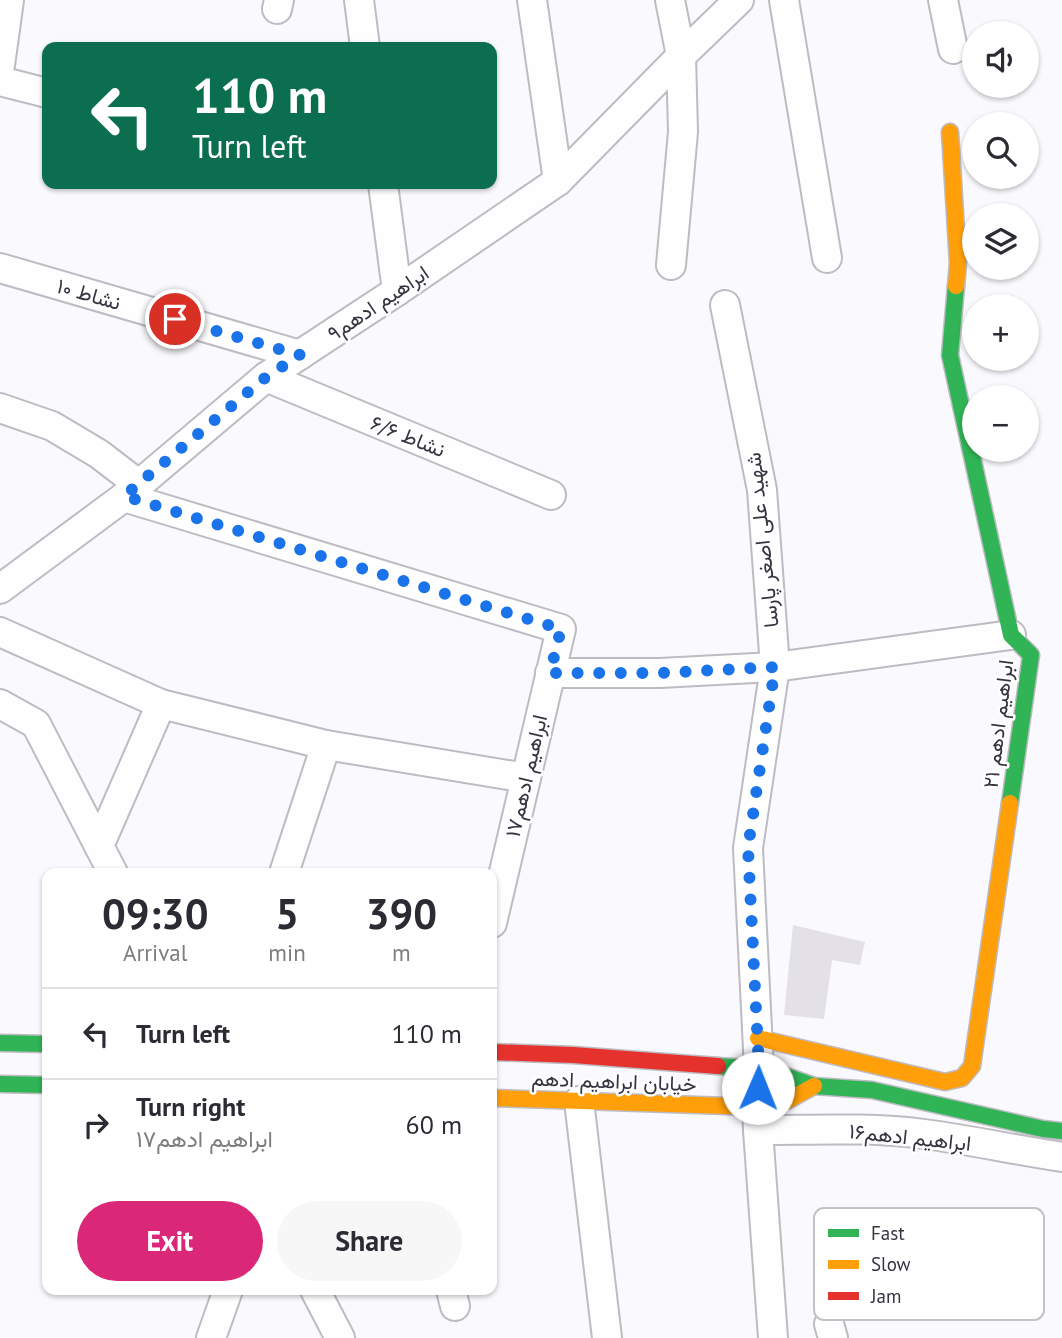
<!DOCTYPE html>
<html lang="en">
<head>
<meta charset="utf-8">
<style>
	:root { --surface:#fff; --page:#f7f7f7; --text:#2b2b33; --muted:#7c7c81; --line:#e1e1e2; --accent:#db2777 }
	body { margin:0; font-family:"PT Sans",Vazirmatn,sans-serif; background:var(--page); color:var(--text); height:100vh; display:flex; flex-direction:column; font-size:26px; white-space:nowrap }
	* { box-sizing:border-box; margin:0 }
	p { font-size:23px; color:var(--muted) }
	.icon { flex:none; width:38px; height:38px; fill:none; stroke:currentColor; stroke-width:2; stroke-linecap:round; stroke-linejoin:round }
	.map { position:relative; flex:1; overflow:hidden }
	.details { position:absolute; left:42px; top:868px; width:455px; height:427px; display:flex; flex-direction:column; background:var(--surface); border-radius:14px; box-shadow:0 2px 5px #0004 }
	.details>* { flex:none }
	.hud { position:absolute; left:42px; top:42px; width:455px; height:147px; border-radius:14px; box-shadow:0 2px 5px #0004; background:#0b6e4f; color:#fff; overflow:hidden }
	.controls { position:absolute; left:962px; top:21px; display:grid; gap:14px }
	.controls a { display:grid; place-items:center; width:77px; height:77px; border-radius:50%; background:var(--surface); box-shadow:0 2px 5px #0004; font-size:35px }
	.pin { position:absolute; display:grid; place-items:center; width:60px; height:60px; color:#fff; margin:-30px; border:4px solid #fff; border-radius:50%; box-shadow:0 2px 7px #0007 }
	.me { position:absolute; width:77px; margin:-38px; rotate:1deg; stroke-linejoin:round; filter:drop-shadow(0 0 5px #0008) }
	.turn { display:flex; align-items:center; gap:24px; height:147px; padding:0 35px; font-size:32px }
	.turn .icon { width:91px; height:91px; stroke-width:2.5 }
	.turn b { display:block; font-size:49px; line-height:60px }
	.eta { display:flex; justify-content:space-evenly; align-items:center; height:119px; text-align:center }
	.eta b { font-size:42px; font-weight:600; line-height:49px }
	.cta { display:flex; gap:14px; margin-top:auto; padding:14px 35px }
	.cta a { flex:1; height:80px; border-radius:42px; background:var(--accent); color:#fff; font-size:28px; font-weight:600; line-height:80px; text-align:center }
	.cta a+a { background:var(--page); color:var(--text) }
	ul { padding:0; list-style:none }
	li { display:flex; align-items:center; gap:21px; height:91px; padding:0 35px; border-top:2px solid var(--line) }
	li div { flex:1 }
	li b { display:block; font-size:26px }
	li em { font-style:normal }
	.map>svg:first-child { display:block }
</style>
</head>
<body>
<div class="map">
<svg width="1062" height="1338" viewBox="0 0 1062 1338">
	<rect width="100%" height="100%" fill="#faf9fd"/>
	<!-- building -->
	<path fill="#e3e1e7" d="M793,925L865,942L860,965L832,960L824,1019L784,1015Z"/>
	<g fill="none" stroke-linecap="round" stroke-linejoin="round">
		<!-- street casing -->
		<g stroke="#bebbc3" stroke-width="32">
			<g id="street">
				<path d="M359,0L365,47"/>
				<path d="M532,0L558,181"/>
				<path d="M670,0L681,56L683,132L671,265"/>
				<path d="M784,0L827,258"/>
				<path d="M943,0L953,49"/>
				<path d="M277,9L279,0"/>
				<path d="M0,65L9,0"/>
				<path d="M0,81L47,93"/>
				<path d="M383,184L397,291"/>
				<path d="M0,268L300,355"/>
				<path d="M725,305L762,490L775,667L748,848L759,1069L757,1107L758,1130L773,1338"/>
				<path d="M266,377L551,495"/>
				<path d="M0,408L52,426L99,454L138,484"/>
				<path d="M124,497L561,629L492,923"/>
				<path d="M0,589L124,497L266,377L397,291L558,181L681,56L739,0"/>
				<path d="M0,632L161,704L326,745L526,778"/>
				<path d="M550,673H660L775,667L1011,635"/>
				<path d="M0,704L36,724L113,873"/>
				<path d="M99,846L161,704"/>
				<path d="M284,873L326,745"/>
				<path d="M579,1101L607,1338"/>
				<path d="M758,1130C813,1130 869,1127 924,1134C970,1140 1016,1150 1062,1157"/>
				<path d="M315,1290L340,1338"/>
				<path d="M451,1290L455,1306"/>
				<path d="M829,1324L833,1338"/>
				<path d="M211,1338L228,1290"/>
			</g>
		</g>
		<!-- fast casing -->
		<g stroke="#bebbc3" stroke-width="19">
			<g id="fast">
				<path d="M956,286L950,355L1011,635L1031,655L1010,803"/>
				<path d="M0,1043L47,1044"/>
				<path d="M718,1066L759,1069L786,1076L814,1086L872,1090L1043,1129L1062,1131"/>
				<path d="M0,1084L47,1085"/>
			</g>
		</g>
		<!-- slow casing -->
		<g stroke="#bebbc3" stroke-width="19">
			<g id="slow">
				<path d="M950,132L958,263L956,286"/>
				<path d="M758,1038L945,1082L962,1078L972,1066L1010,803"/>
				<path d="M492,1098L757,1107L787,1101L814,1086"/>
			</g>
		</g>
		<!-- jam casing -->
		<g stroke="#bebbc3" stroke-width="19">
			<path id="jam" d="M492,1052L573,1055L718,1066"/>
		</g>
		<!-- street -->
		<use href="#street" stroke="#fefeff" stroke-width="28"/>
		<!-- fast -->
		<use href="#fast" stroke="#30b455" stroke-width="16"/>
		<!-- slow -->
		<use href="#slow" stroke="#ff9f0a" stroke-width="16"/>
		<!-- jam -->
		<use href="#jam" stroke="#e5322d" stroke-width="16"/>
	</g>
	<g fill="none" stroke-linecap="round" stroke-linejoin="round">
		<!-- route -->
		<path stroke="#1a73e8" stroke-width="12" stroke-dasharray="0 21.6" d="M175,319L300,355L266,377L124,496L561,629L550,673H660L775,667L748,848L759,1069L758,1088"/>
	</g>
	<g text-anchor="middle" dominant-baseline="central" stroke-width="5" stroke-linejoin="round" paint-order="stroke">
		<!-- street labels -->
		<g font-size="21" fill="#373340" stroke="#fff">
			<text transform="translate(89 294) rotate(16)">نشاط ۱۰</text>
			<text transform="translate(378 303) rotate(-34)">ابراهیم ادهم۹</text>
			<text transform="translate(408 436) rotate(22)">نشاط ۶/۶</text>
			<text transform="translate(762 540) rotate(-96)">شهید علی اصغر پارسا</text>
			<text transform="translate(998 724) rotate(-83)">ابراهیم ادهم ۲۱</text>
			<text transform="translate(526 776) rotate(-77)">ابراهیم ادهم۱۷</text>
			<text transform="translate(614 1081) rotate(2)">خیابان ابراهیم ادهم</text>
			<text transform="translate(910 1137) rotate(6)">ابراهیم ادهم۱۶</text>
		</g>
	</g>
	<!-- legend -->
	<rect x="814" y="1208" width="230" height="112" rx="10" fill="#fff" stroke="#c3c2c6" stroke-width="2"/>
	<rect x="828" y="1229" width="31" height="8" fill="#30b455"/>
	<rect x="828" y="1260" width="31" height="9" fill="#ff9f0a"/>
	<rect x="828" y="1292" width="31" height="8" fill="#e5322d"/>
	<g font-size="19" fill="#373340">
		<text x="871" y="1240">Fast</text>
		<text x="871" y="1271">Slow</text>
		<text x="871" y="1303">Jam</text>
	</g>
</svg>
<div class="controls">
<a><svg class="icon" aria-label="sound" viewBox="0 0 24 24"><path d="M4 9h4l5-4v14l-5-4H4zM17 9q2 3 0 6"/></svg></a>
<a><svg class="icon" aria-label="search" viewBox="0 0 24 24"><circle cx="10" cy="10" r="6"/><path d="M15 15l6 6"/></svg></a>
<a><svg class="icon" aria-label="layers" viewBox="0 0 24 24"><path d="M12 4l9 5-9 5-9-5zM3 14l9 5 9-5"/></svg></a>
<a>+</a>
<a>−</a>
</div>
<div class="pin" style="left:175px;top:319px;background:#d93025"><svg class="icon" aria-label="arrive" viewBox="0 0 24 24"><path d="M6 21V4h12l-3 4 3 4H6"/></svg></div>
<svg class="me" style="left:758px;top:1088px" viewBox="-20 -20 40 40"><circle r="19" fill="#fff"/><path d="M0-13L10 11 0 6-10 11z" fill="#1a73e8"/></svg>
<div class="hud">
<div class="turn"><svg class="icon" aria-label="left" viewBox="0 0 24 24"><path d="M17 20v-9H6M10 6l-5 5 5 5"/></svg><div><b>110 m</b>Turn left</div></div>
</div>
<section class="details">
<div class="eta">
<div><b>09:30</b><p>Arrival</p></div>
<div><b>5</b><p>min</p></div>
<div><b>390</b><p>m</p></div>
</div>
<ul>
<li><svg class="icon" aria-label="left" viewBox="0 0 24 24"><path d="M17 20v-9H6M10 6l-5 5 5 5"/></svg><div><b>Turn left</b></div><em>110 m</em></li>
<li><svg class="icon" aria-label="right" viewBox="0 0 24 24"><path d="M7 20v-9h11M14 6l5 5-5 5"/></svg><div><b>Turn right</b><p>ابراهیم ادهم۱۷</p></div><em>60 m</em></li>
</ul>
<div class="cta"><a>Exit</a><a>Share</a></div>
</section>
</div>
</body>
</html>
